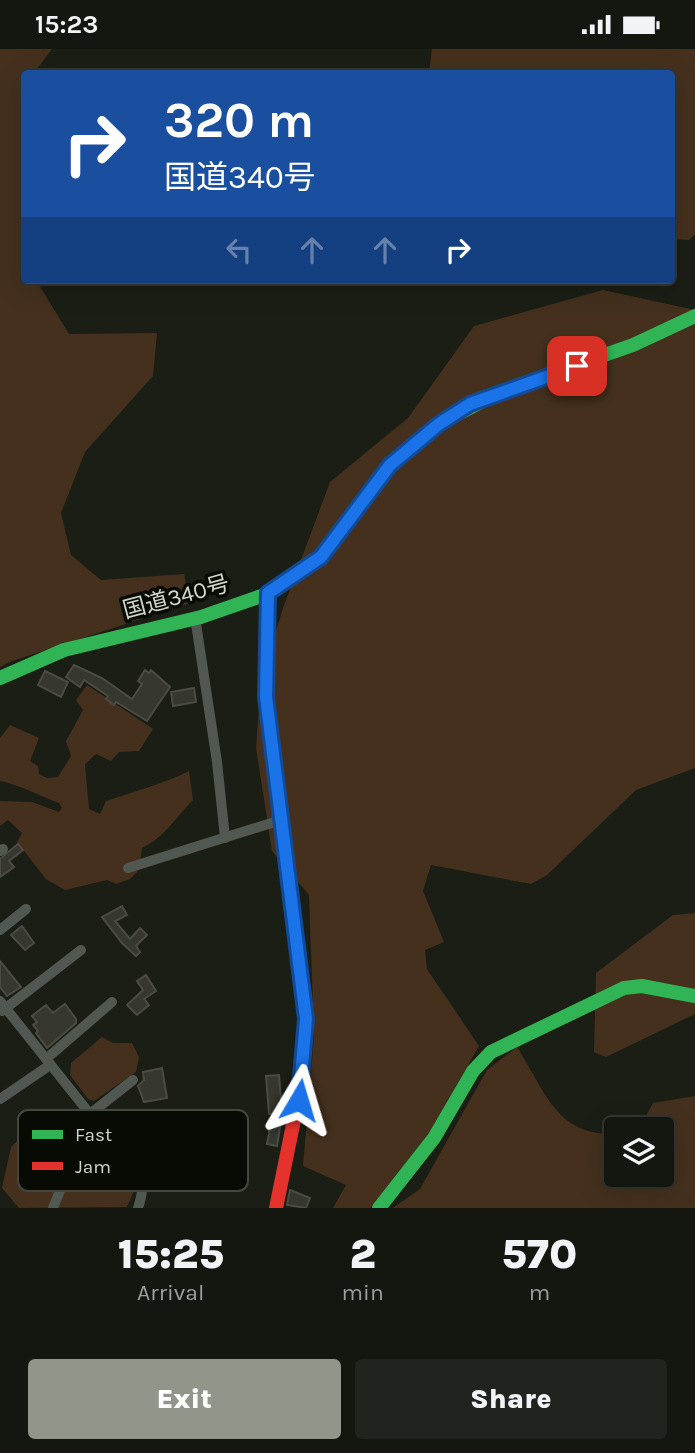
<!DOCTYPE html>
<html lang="en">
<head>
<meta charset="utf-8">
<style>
	:root { --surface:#141610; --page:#21231e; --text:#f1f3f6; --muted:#9d9f9f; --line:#333530; --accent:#91968b }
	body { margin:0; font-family:Karla,"Noto Sans JP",sans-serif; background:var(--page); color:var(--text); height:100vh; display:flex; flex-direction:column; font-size:26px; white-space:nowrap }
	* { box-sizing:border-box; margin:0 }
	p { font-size:23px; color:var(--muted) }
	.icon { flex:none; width:38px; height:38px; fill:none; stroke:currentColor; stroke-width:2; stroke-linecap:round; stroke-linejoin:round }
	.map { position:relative; height:1159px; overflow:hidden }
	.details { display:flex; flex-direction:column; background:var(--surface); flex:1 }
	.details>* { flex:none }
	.banner { position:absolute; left:21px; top:21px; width:654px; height:214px; border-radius:7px; box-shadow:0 7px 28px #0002,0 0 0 2px var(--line); background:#1a4fa0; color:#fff; overflow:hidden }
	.controls { position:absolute; left:604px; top:1068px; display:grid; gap:14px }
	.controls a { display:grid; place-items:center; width:70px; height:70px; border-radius:7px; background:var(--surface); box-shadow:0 7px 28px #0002,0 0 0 2px var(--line); font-size:35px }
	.pin { position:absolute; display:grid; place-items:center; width:60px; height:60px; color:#fff; margin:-30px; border-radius:14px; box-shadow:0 4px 10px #0006 }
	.me { position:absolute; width:77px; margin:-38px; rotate:7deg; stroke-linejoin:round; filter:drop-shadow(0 0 5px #0008) }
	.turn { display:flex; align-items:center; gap:24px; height:147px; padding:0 28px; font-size:32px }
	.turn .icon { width:91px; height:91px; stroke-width:2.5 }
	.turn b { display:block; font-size:49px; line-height:60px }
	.lanes { display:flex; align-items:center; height:66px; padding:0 28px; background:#0003; justify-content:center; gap:35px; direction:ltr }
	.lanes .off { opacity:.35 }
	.eta { display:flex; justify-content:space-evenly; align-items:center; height:119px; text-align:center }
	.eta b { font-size:42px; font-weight:800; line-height:49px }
	.action { display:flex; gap:14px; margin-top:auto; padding:14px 28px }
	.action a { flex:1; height:80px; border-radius:7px; background:var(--accent); color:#fff; font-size:28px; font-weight:800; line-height:80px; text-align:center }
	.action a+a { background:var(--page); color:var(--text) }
	.status { display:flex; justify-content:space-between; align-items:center; height:49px; padding:0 35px; background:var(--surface); direction:ltr }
	.status svg { height:19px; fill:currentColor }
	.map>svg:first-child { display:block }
</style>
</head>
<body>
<div class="status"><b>15:23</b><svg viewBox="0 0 49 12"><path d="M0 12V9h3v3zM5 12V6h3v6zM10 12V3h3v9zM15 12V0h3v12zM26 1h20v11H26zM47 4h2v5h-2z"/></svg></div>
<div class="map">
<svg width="695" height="1159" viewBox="0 0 695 1159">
	<rect width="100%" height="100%" fill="#1b1e15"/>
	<!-- green -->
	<g fill="#44301d">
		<path d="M0,0H52L34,24H24V231H36L69,285L157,284L153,327L85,403L61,464L71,506L101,531L184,525L190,554L12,612L0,618Z"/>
		<path d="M432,0H695V186L689,191L672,190V24H429Z"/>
		<path d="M603,241L695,261V719L636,741L547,826L531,835L431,816L423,842L444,893L425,901L427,920L479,997L427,1087L370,1159H333L346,1136L303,1117L314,987L309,846L272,802L256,699L261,631L283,559L330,433L408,369L474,277Z"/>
		<path d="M87,636L153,680L139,702L119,703L111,712L96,705L85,715L89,760L100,765L106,752C136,742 160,736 189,722L193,751C175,769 165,788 142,799L139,821L130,830L116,835L107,831L65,841L46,830L17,793L22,784L8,771L0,777V752L32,753L59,763L62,759L59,754C40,747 20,736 0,732V689L10,676L39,689L30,712L38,717L39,725L47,729L58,728L71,707L66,692L83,661L76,651Z"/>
		<path d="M695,864V965L606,1008L594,1003L596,924L673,866Z"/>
		<path d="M102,988L113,994H132L139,1008L136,1023L94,1052L88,1050L70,1026L71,1014Z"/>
		<path d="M517,998C546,1043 556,1087 616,1085V1125H662V1080H639L653,1054L695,1047V1159H393L420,1140L487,1021Z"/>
		<path d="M28,1082L73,1125L92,1084L133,1133L134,1142L127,1158L19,1159L2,1139L11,1098Z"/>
	</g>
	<!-- building -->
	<g fill="#36372f" stroke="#4b4b43" stroke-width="2">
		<path d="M74,616L102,629L132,650L142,635L138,632L145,621L149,624L151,621L170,638L147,672L116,653L114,656L106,650L108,647L84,631L80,638L66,628Z"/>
		<path d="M45,622L68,633L61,648L38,636Z"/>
		<path d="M194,639L196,653L173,657L171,643Z"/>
		<path d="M18,795L23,801L9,812L14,818L0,828V810Z"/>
		<path d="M122,857L127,866L115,872L130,890L140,879L147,886L136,897L140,903L136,907L122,894L102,868Z"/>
		<path d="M22,877L34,894L25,901L11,886Z"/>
		<path d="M0,912L21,938L7,947L0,938Z"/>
		<path d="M146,926L156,942L144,950L149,956L137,966L127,956L143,941L137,932Z"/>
		<path d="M65,955L76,970V974L47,999L36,984L38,982L33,976L37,973L32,967L46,956L53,964Z"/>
		<path d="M162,1019L167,1049L144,1053L138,1037L144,1031L143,1023Z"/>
		<path d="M279,1026L282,1066L277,1097L267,1095L273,1065H269L266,1027Z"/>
		<path d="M290,1141L310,1149L306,1159L287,1156Z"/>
	</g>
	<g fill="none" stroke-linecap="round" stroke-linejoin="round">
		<!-- street -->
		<g stroke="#515852" stroke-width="10">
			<path d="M195,568L217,713L225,789"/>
			<path d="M0,802L3,800"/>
			<path d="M128,819L281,771"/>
			<path d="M0,881L26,860"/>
			<path d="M0,952L136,1123C144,1137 143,1144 138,1159"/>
			<path d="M2,962L81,901"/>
			<path d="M46,1010L112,953"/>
			<path d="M0,1050L50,1016"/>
			<path d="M53,1159L90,1065L133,1031"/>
		</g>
		<!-- fast -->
		<g stroke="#30b455" stroke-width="14">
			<path d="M268,545L266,648L306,969L297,1056"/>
			<path d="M0,629L64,601L201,568L267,545L316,512L387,419L442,373L502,342L633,296L695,267"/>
			<path d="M379,1159L434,1089L473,1022L491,1003L624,939L642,937L695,947"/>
		</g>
		<!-- jam -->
		<path stroke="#e5322d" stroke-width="14" d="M276,1159L297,1056"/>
	</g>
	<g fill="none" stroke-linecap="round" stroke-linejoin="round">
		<!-- route casing -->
		<g stroke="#114b97" stroke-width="18">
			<path id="route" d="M299,1051L306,970L266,648L268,544L321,508L390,416L439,375L470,355L577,317"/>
		</g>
		<!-- route -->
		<use href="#route" stroke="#1a73e8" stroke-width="12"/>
	</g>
	<g text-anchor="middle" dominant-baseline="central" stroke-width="7" stroke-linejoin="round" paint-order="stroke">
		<!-- street labels -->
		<g font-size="23" fill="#d1d6cb" stroke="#080a04">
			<text transform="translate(176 548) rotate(-15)">国道340号</text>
		</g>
	</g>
	<!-- legend -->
	<rect x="18" y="1061" width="230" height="81" rx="10" fill="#080a04" stroke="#444740" stroke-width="2"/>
	<rect x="32" y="1081" width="31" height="9" fill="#30b455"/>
	<rect x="32" y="1113" width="31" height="8" fill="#e5322d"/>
	<g font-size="19" fill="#d1d6cb">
		<text x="75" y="1092">Fast</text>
		<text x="75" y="1124">Jam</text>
	</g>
</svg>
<div class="controls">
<a><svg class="icon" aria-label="layers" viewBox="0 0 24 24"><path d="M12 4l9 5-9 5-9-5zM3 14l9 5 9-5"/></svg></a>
</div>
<div class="pin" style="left:577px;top:317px;background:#d93025"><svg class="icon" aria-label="arrive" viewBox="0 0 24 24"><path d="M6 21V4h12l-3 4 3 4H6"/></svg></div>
<svg class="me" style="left:299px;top:1051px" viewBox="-20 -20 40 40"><path d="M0-17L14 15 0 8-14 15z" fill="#1a73e8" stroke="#fff" stroke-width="4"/></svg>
<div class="banner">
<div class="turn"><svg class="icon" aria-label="right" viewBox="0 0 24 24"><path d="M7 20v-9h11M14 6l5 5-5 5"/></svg><div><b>320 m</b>国道340号</div></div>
<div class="lanes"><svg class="icon off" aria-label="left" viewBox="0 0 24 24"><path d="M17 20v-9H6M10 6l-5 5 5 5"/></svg><svg class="icon off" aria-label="ahead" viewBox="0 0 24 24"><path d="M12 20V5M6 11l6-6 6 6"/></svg><svg class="icon off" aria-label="ahead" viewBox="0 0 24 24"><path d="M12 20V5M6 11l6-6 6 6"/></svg><svg class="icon" aria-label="right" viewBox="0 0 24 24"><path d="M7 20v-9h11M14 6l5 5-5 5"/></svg></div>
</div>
</div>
<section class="details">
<div class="eta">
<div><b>15:25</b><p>Arrival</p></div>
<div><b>2</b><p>min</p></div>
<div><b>570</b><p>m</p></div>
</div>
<div class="action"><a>Exit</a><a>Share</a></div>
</section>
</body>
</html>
